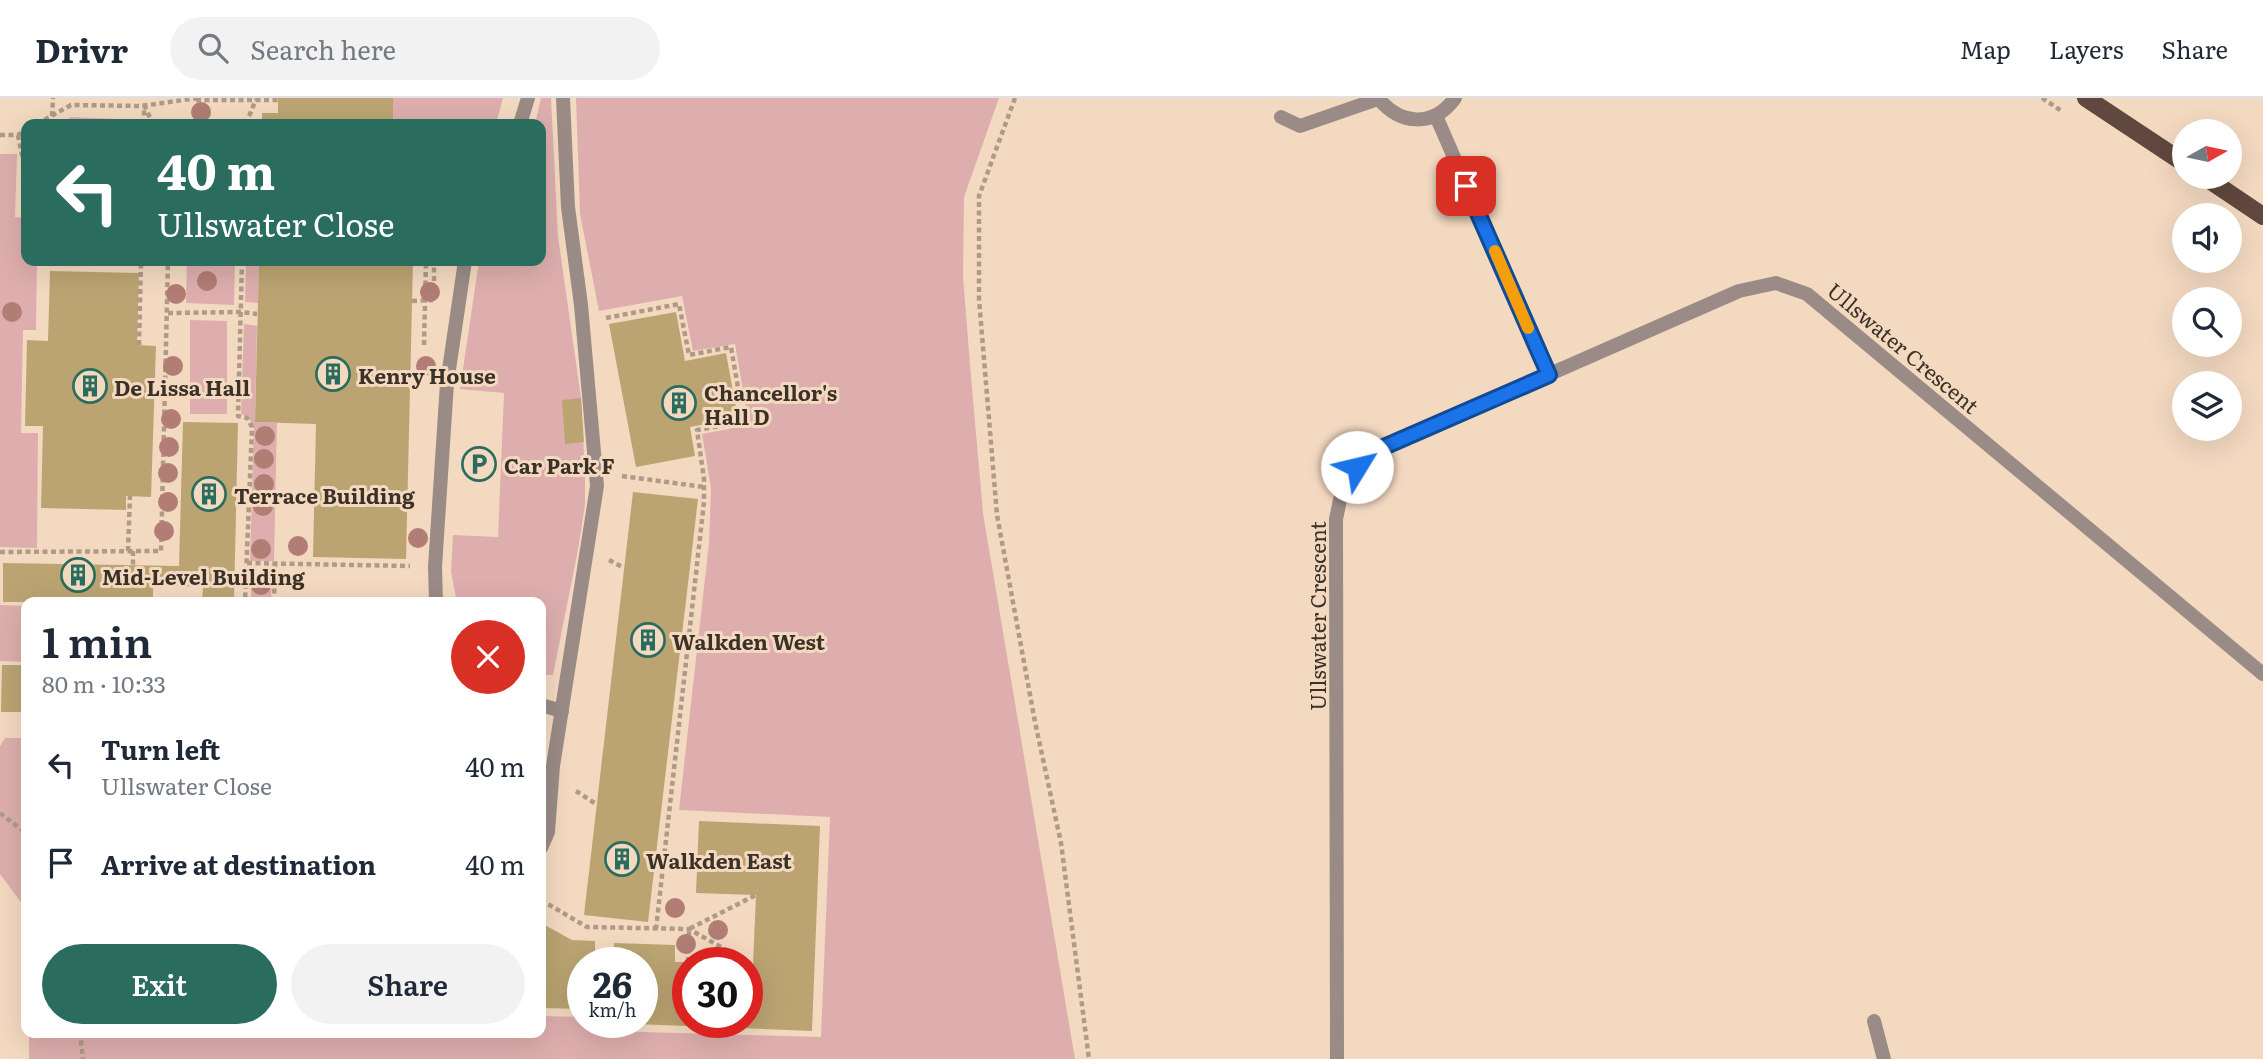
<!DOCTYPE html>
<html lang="en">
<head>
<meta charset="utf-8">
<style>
	:root { --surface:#fff; --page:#f2f2f3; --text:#1f2937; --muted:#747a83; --line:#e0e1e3; --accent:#2a6d5e }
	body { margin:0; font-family:Literata,serif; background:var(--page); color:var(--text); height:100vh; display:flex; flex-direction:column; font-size:26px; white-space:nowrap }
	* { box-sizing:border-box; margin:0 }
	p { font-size:23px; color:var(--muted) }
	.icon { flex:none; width:38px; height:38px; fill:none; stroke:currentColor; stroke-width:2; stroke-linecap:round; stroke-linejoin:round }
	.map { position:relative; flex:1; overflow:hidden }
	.sheet { position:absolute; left:21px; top:499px; width:525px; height:441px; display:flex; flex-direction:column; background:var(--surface); border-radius:14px; box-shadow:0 7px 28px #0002 }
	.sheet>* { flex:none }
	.hud { position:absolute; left:21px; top:21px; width:525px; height:147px; border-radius:14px; box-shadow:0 7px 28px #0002; background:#2a6d5e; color:#fff; overflow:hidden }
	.needle { width:46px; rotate:81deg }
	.buttons { position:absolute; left:2172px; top:21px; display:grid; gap:14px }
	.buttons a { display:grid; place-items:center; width:70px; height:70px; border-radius:50%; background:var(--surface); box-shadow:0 7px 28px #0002; font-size:35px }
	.speed { position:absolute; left:567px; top:849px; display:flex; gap:14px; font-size:35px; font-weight:700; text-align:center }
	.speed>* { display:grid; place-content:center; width:91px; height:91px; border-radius:50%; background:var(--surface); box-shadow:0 7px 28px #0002; line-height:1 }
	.speed small { font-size:18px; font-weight:400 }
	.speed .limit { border:10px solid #d22; background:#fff; color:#111 }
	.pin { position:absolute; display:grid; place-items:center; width:60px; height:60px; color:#fff; margin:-30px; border-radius:14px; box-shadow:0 4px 10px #0006 }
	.me { position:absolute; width:77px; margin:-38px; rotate:54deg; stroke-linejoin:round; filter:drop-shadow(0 0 5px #0008) }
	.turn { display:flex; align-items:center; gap:24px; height:147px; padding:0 21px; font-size:32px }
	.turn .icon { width:91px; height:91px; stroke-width:2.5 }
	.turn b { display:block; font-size:49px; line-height:60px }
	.round { display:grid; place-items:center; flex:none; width:74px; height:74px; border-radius:37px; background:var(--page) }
	.head { display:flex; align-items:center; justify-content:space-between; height:119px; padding:0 21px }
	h1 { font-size:42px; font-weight:600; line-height:52px }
	.button { display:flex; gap:14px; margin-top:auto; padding:14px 21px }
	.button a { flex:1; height:80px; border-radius:42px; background:var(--accent); color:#fff; font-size:28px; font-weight:600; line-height:80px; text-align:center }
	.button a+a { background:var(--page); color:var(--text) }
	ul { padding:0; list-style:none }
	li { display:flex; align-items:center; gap:21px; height:98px; padding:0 21px }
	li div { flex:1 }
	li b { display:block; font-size:26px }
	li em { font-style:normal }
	header { display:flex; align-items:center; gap:42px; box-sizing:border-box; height:98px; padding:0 35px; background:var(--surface); border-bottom:2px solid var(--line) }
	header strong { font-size:33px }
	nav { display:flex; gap:38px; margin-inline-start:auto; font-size:24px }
	.search { width:490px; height:63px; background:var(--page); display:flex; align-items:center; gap:18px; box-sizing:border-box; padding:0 24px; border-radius:38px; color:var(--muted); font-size:26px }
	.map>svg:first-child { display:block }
</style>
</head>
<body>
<header>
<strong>Drivr</strong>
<div class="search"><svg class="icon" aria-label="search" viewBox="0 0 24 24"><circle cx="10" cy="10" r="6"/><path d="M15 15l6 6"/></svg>Search here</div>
<nav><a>Map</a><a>Layers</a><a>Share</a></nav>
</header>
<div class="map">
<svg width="2263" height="961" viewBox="0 0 2263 961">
	<rect width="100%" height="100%" fill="#f4d9c1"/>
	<!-- green -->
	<g fill="#deaeae">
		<path d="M393,0H503L496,26H393Z"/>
		<path d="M541,0H551L558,138L581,300L585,374V407L578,452L553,577H541V504H457L451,474L453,437L498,439L504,295L460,291L479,163H541V26H535Z"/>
		<path d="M576,0H999L964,99L963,178L970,267L983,415L1075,961H29V935L541,934V918L583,919V924H593L609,933L821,939L830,719L679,712L709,445L711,390L702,336L749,327L735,246L693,253L682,198L599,213L580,116Z"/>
		<path d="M71,19L139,22V26H59Z"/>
		<path d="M0,56H17L15,119L26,120V163H37L36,232H23L21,335H38L37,450L0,449Z"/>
		<path d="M187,163H235L234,207L186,205Z"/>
		<path d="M246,163H259L258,205L245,204Z"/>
		<path d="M190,222L227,223V316H190Z"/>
		<path d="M244,226L257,228L255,324L277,325L274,463H250L254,328L248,319L241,316Z"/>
		<path d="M251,476L272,477L271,504H251Z"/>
		<path d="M0,507L26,508V564L0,563Z"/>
		<path d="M5,640H26V811L0,776V648Z"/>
	</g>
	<!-- building -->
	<g fill="#bba472">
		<path d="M278,0H393V26H262V15H278Z"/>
		<path d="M259,163H413L406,461L313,459L316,326L255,324Z"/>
		<path d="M50,173L139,175L137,247L156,248L151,399L126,398V412L41,410L43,328H25L27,242L48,243Z"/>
		<path d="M676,214L685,263L726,255L738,320L690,329L695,358L636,369L609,226Z"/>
		<path d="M581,300L584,344L565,346L562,302Z"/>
		<path d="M183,324L238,325L234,504H202L203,489L153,487V504H3V465L179,468Z"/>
		<path d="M633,394L698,401L648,824L584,817Z"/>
		<path d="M2,567H26V614H1Z"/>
		<path d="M699,723L820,728L812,933L635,926V924H642V864H613L614,845L675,847V864H688V924H747V867H753L756,797L696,795Z"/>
		<path d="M541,825L572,842L595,843V864H583V911L541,910Z"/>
	</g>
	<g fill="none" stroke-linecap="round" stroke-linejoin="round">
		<!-- path -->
		<g stroke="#af9a87" stroke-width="4.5" stroke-dasharray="5 3.5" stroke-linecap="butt">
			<path d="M1015,0L979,98V201L997,417L1035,624L1061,745L1089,961"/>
			<path d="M2042,0L2063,14"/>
			<path d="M196,2H278"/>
			<path d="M144,7L153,26"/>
			<path d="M52,18L53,0"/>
			<path d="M37,26L71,7L141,8L198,0"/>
			<path d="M144,26V10"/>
			<path d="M246,26L256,1"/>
			<path d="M0,37H18L26,32"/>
			<path d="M18,37L26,77V112"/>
			<path d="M242,163L238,318L247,320L252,329L245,504"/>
			<path d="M434,183V163"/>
			<path d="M412,203L433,202"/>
			<path d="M168,215L241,214L257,216"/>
			<path d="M606,220L679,206L689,257L731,249L744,324L697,332L704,381V404L656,831"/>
			<path d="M139,247L141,163"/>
			<path d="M424,247L426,163"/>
			<path d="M622,378L704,389"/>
			<path d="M128,453L130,398"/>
			<path d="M133,453V467"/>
			<path d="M0,454L161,453L168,163"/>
			<path d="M609,462L624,470"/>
			<path d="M247,465L410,468"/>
			<path d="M234,480L246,481"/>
			<path d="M274,504L275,465"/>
			<path d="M576,693L596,706"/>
			<path d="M0,715L26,735"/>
			<path d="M541,802L587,829L689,831L753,867"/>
			<path d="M688,864L689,831L756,797"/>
			<path d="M80,934L83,961"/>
		</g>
		<!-- service -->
		<path stroke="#9a8b86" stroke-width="14" d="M1281,19L1300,28L1378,1"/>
		<!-- minor -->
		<g stroke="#9a8b86" stroke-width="14">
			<path d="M1378,0C1400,27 1433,30 1455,0"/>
			<path d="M1436,18L1549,277"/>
			<path d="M520,26L528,0"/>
			<path d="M436,504L435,469L447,285L465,163"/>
			<path d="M541,607L562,613"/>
			<path d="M541,750L548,734L553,668L597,388L581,207L568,109L563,0"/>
			<path d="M1874,923L1884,961"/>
			<path d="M1337,961L1336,421L1344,383L1370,355L1739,193L1776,185L1807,196L2263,576"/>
		</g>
		<!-- primary -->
		<g stroke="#61483e" stroke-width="18">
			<path d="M2086,0L2184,65"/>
			<path d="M2205,79L2263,118"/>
		</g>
	</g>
	<!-- trees -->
	<g fill="#b17d75">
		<circle cx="201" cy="14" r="10"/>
		<circle cx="207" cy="183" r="10"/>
		<circle cx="430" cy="194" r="10"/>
		<circle cx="176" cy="196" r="10"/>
		<circle cx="12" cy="214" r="10"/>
		<circle cx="173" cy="268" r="10"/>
		<circle cx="426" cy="268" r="10"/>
		<circle cx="171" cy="321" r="10"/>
		<circle cx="265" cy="338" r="10"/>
		<circle cx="169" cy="349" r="10"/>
		<circle cx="264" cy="361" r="10"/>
		<circle cx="168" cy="375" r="10"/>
		<circle cx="264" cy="386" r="10"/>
		<circle cx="168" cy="404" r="10"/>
		<circle cx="263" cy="408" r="10"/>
		<circle cx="164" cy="433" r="10"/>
		<circle cx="418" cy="440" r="10"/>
		<circle cx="298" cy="448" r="10"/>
		<circle cx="261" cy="451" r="10"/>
		<circle cx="261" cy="487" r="10"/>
		<circle cx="675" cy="810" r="10"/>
		<circle cx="718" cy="832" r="10"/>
		<circle cx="686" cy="846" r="10"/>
	</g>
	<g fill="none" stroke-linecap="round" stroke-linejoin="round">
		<!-- route casing -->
		<g stroke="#114b97" stroke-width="18">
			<path id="route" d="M1357,369L1370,355L1549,277L1466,88"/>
		</g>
		<!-- route -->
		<use href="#route" stroke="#1a73e8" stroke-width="12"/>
		<!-- slow -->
		<path stroke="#f59e0b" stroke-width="12" d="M1495,153L1528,230"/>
	</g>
	<!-- icons -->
	<defs>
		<g id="building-ring" transform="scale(1.75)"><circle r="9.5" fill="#f4d9c1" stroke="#2a6d5e" stroke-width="1.5"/><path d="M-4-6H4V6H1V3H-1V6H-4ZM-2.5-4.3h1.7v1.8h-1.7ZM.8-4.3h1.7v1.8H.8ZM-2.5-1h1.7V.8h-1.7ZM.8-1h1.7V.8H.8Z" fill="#2a6d5e"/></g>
		<g id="parking-ring" transform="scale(1.75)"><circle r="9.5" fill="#f4d9c1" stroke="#2a6d5e" stroke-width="1.5"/><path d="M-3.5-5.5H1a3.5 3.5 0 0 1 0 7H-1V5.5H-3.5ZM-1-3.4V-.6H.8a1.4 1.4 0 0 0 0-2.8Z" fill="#2a6d5e"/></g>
	</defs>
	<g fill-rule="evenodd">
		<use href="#building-ring" x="333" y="276"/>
		<use href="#building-ring" x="90" y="288"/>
		<use href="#building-ring" x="679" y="305"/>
		<use href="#parking-ring" x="479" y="366"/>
		<use href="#building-ring" x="209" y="396"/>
		<use href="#building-ring" x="78" y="477"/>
		<use href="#building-ring" x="648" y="542"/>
		<use href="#building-ring" x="622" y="761"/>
	</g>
	<g text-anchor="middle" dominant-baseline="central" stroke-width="6" stroke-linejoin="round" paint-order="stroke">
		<!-- street labels -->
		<g font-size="21" fill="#3b3127" stroke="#f4d9c1">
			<text transform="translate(1904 249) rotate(40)">Ullswater Crescent</text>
			<text transform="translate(1316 518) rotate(-90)">Ullswater Crescent</text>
		</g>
		<!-- poi labels -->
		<g font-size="21" font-weight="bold" fill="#3b3127" stroke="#f4d9c1" text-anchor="start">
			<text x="358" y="276">Kenry House</text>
			<text x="114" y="288">De Lissa Hall</text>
			<text x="704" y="293">Chancellor's<tspan x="704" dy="24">Hall D</tspan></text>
			<text x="504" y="366">Car Park F</text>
			<text x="234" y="396">Terrace Building</text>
			<text x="102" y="477">Mid-Level Building</text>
			<text x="672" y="542">Walkden West</text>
			<text x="646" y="761">Walkden East</text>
		</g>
	</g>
</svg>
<div class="buttons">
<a><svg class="needle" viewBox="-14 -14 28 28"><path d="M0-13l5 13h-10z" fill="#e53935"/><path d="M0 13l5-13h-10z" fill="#747a83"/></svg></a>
<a><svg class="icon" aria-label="sound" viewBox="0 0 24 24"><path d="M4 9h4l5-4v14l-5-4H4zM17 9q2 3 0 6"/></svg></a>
<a><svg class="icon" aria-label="search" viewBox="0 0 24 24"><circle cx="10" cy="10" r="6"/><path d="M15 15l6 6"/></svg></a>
<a><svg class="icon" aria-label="layers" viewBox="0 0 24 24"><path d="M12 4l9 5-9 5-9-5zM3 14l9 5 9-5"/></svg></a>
</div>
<div class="speed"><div>26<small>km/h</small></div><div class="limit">30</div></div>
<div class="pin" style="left:1466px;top:88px;background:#d93025"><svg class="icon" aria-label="arrive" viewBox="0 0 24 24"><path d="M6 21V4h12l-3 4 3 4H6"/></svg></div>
<svg class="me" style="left:1357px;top:369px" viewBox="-20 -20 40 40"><circle r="19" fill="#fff"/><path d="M0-13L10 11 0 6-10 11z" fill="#1a73e8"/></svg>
<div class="hud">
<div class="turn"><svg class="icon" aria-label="left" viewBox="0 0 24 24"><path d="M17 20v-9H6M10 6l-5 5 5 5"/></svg><div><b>40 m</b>Ullswater Close</div></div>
</div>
<section class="sheet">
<div class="head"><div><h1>1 min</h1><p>80 m · 10:33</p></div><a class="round" style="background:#d93025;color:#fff"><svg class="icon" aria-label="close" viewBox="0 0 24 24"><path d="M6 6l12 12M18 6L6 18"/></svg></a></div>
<ul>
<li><svg class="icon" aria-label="left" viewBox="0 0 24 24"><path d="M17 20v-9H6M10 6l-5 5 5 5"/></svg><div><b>Turn left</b><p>Ullswater Close</p></div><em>40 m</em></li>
<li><svg class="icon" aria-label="arrive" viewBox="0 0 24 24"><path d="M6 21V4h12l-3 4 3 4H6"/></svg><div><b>Arrive at destination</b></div><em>40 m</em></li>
</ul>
<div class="button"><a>Exit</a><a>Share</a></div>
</section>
</div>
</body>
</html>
